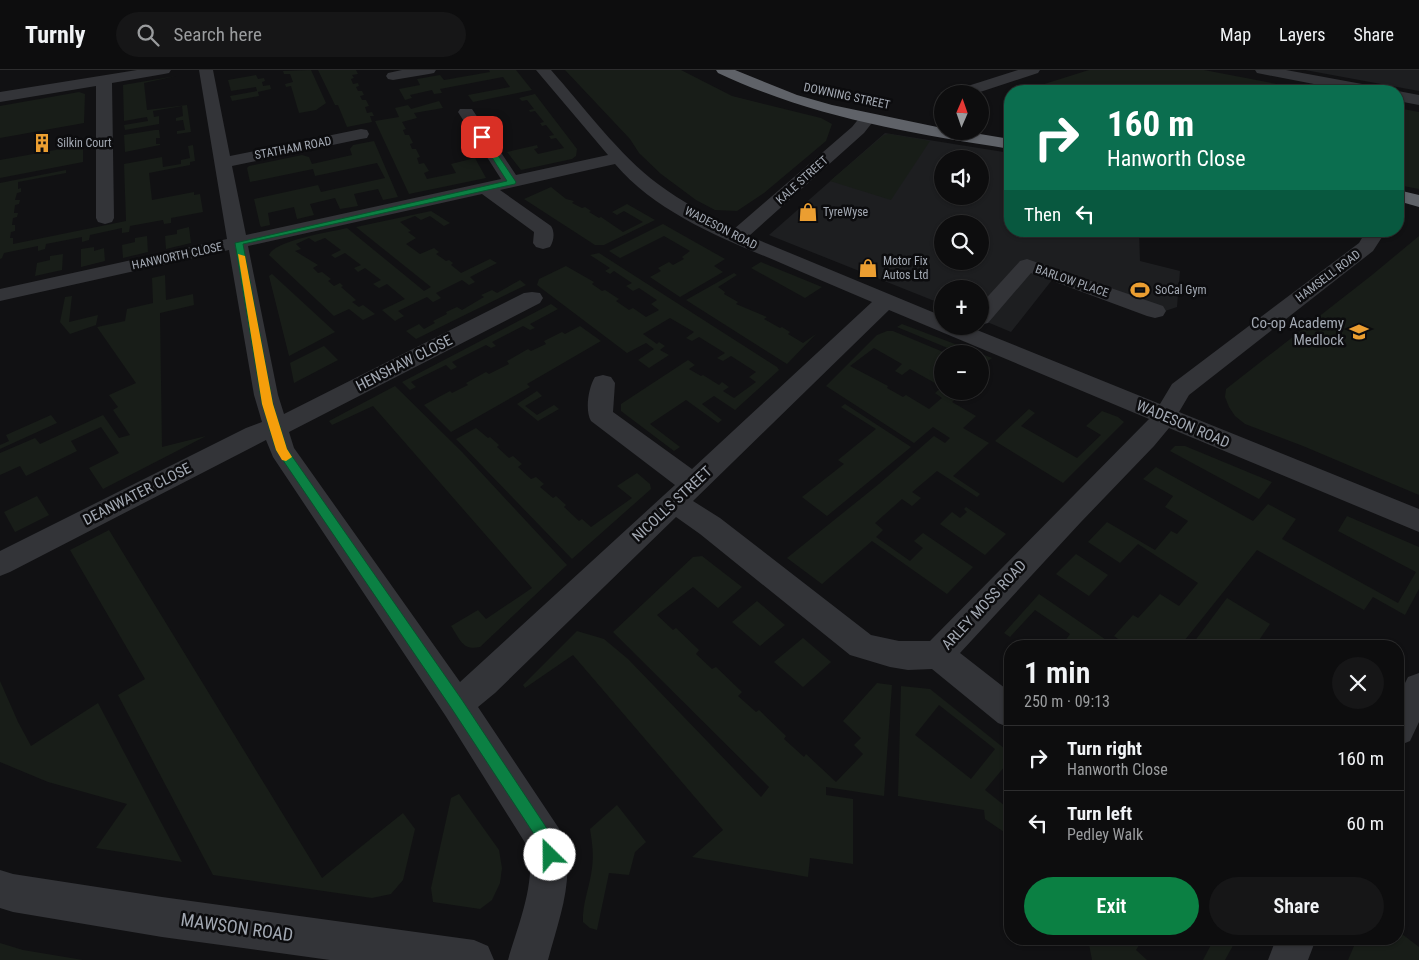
<!DOCTYPE html>
<html lang="en">
<head>
<meta charset="utf-8">
<style>
	:root { --surface:#0d0d0e; --page:#161617; --text:#f1f3f6; --muted:#9a9c9e; --line:#2d2d2e; --accent:#0b8043 }
	body { margin:0; font-family:"Roboto Condensed",sans-serif; background:var(--page); color:var(--text); height:100vh; display:flex; flex-direction:column; font-size:19px; white-space:nowrap }
	* { box-sizing:border-box; margin:0 }
	p { font-size:16px; color:var(--muted) }
	.icon { flex:none; width:28px; height:28px; fill:none; stroke:currentColor; stroke-width:2; stroke-linecap:round; stroke-linejoin:round }
	.map { position:relative; flex:1; overflow:hidden }
	.side { position:absolute; left:1004px; top:570px; width:400px; height:305px; display:flex; flex-direction:column; background:var(--surface); border-radius:20px; box-shadow:0 1px 4px #0004,0 0 0 1px var(--line) }
	.side>* { flex:none }
	.banner { position:absolute; left:1004px; top:15px; width:400px; height:152px; border-radius:20px; box-shadow:0 1px 4px #0004,0 0 0 1px var(--line); background:#0b6e4f; color:#fff; overflow:hidden }
	.needle { width:32px; rotate:2deg }
	.fabs { position:absolute; left:934px; top:15px; display:grid; gap:10px }
	.fabs a { display:grid; place-items:center; width:55px; height:55px; border-radius:50%; background:var(--surface); box-shadow:0 1px 4px #0004,0 0 0 1px var(--line); font-size:25px }
	.pin { position:absolute; display:grid; place-items:center; width:42px; height:42px; color:#fff; margin:-21px; border-radius:10px; box-shadow:0 2px 8px #0006 }
	.me { position:absolute; width:55px; margin:-28px; rotate:337deg; stroke-linejoin:round; filter:drop-shadow(0 0 4px #0008) }
	.turn { display:flex; align-items:center; gap:18px; height:105px; padding:0 20px; font-size:22px }
	.turn .icon { width:65px; height:65px; stroke-width:2.5 }
	.turn b { display:block; font-size:35px; line-height:42px }
	.then { display:flex; align-items:center; height:48px; padding:0 20px; background:#0003; gap:10px; font-size:19px }
	.round { display:grid; place-items:center; flex:none; width:52px; height:52px; border-radius:26px; background:var(--page) }
	.summary { display:flex; align-items:center; justify-content:space-between; height:85px; padding:0 20px }
	h1 { font-size:30px; font-weight:600; line-height:38px }
	.action { display:flex; gap:10px; margin-top:auto; padding:10px 20px }
	.action a { flex:1; height:58px; border-radius:30px; background:var(--accent); color:#fff; font-size:20px; font-weight:600; line-height:58px; text-align:center }
	.action a+a { background:var(--page); color:var(--text) }
	ul { padding:0; list-style:none }
	li { display:flex; align-items:center; gap:15px; height:65px; padding:0 20px; border-top:1px solid var(--line) }
	li div { flex:1 }
	li b { display:block; font-size:19px }
	li em { font-style:normal }
	header { display:flex; align-items:center; gap:30px; box-sizing:border-box; height:70px; padding:0 25px; background:var(--surface); border-bottom:1px solid var(--line) }
	header strong { font-size:24px }
	nav { display:flex; gap:28px; margin-inline-start:auto; font-size:18px }
	.search { width:350px; height:45px; background:var(--page); display:flex; align-items:center; gap:12px; box-sizing:border-box; padding:0 18px; border-radius:28px; color:var(--muted); font-size:19px }
	.map>svg:first-child { display:block }
</style>
</head>
<body>
<header>
<strong>Turnly</strong>
<div class="search"><svg class="icon" aria-label="search" viewBox="0 0 24 24"><circle cx="10" cy="10" r="6"/><path d="M15 15l6 6"/></svg>Search here</div>
<nav><a>Map</a><a>Layers</a><a>Share</a></nav>
</header>
<div class="map">
<svg width="1419" height="890" viewBox="0 0 1419 890">
	<rect width="100%" height="100%" fill="#111113"/>
	<!-- built -->
	<g fill="#1d1e20" fill-rule="evenodd">
		<path d="M1305,0H1419V21Z"/>
		<path d="M885,63L1010,83V161H1139L1140,191L1180,201L1177,237L1156,244L1052,210L1011,262L980,249V219H942V234L769,165ZM942,89H980V126H942ZM942,154H980V191H942Z"/>
	</g>
	<!-- green -->
	<g fill="#181d18" fill-rule="evenodd">
		<path d="M311,0L326,33L316,40L299,43L291,16L286,17L285,14L293,12L290,4H284L283,1Z"/>
		<path d="M318,0H356L358,4L352,5L354,8L351,9L353,14L358,13L359,16L356,17L358,21H362L364,25L360,26L362,30H366L369,36L365,37L367,43L372,42L374,46H370L372,52L347,57L338,35H335Z"/>
		<path d="M489,0H516L532,20L473,32L468,25L510,17L503,7L440,19L442,23L434,24L432,20L410,25L412,28L405,30L399,19L420,15L417,9L440,5L444,10L490,2Z"/>
		<path d="M565,0H681L732,26L821,48L832,54L826,71L764,123L737,141L715,140L696,130L661,104L639,83L630,69Z"/>
		<path d="M1089,0H1204L1313,21H1022Z"/>
		<path d="M256,5L258,9L264,8L265,11L262,12L263,16L270,15L271,19L258,22L259,26L232,31L230,26L257,21L256,17L231,21L228,10Z"/>
		<path d="M176,6L144,13L147,40L187,35L191,62L177,64V61L185,60L183,50L176,51V48L183,46L182,36L153,41L154,47L159,46V54L125,60L124,55L148,51L147,47L124,51L123,15Z"/>
		<path d="M79,22L85,24L84,53L0,68V36Z"/>
		<path d="M535,24L577,79L576,86L572,89L521,100L507,82L537,75L538,78L534,79L538,84L564,78L556,68L551,69L549,66L554,65L546,55L542,56L540,53L544,52L535,41L530,42L529,40L534,39L527,30L522,31L519,28Z"/>
		<path d="M439,31L443,38L414,43L417,48L402,52L406,59L403,60L405,65H409L413,73L410,74L412,79H416L420,87L417,88L419,94L424,93L429,101L424,103L427,109L456,103L451,94L475,88L486,108L409,124L375,51L399,47L395,38L408,35L411,39Z"/>
		<path d="M1398,38L1419,42V119L1398,115Z"/>
		<path d="M155,60H159L160,68H156V74H160V75L125,82L124,65Z"/>
		<path d="M889,64L930,71L891,130L830,111L884,65Z"/>
		<path d="M374,71L398,127L383,130L378,119L354,124L358,136L340,139L335,128L310,134L314,145L297,149L294,137L268,143L270,155L261,157L260,155L254,129L318,115L321,122L385,108L377,93L315,106L313,99L250,112L247,98L249,96L302,85L309,87L312,94L352,85L350,79L353,75Z"/>
		<path d="M83,75V92L0,108V90Z"/>
		<path d="M193,75L195,91L190,92V95L149,103L152,130L194,122V125L200,124L203,142L171,148V153L164,154L163,150L130,156L129,162L122,163V158L90,165L89,170L82,172V167L46,174L45,179L38,181V176L4,183L2,188L0,189V113L66,100V103L18,112V119L21,118V122L17,123L15,130H20L19,134L15,135L14,143H18L17,147L13,148L12,155H15V161L11,162L10,168H13V174L126,151L124,94L162,87L163,97L181,94V90L190,88L188,76Z"/>
		<path d="M551,117L566,129L574,131L572,133L582,138L585,137L591,141L589,142L599,148L601,147L623,162L643,152L624,141L617,145L612,142L627,134L655,150L604,175H595L524,129Z"/>
		<path d="M431,141L450,153L444,156L430,146L421,150L415,146L400,152L411,161L408,162L416,168L406,174L420,184L434,178L439,182L436,184L446,191L449,190L453,193L451,195L461,203L490,189L497,193L470,207L475,212L469,215L462,210L436,223L441,228L433,232L427,227L398,241L404,246L395,251L382,240L405,229L387,214L379,218L373,214L381,210L365,198L358,202L354,198L361,195L345,183L335,188L331,185L341,180L325,168L315,172L309,168L296,174L301,179L295,181L318,195L313,198L318,203L322,202L331,209L328,211L334,216L340,213L343,216L341,217L356,230L352,232L359,237L363,235L375,244L363,250L349,239L334,246L269,185C275,170 331,162 347,158L424,221L431,217L356,157Z"/>
		<path d="M663,154L725,189L714,196L723,202L680,227L650,207L661,201L658,198L669,192L673,195L684,189L682,187L690,181L664,166L620,188L609,181Z"/>
		<path d="M189,157L191,173L166,179L165,166L177,164V160Z"/>
		<path d="M147,166L148,182L123,188L122,175L135,172V168Z"/>
		<path d="M1419,166V425L1303,376L1245,354L1235,346L1229,337L1225,327L1226,319L1372,205Z"/>
		<path d="M94,177V181L104,178L105,191L81,197V179Z"/>
		<path d="M599,183L777,297L779,300L735,340L714,326L702,334L722,350L718,353L686,330L650,354L680,377L674,381L621,341V334L688,290L695,295L689,299L701,306L703,305L719,315L722,312L729,317L723,321L734,328L756,312L749,307L756,302L731,286L723,291L717,288L725,283L699,267L692,271L686,268L694,262L670,248L643,264L657,274L659,272L665,276L660,280L669,285L649,298L638,290L654,279L646,273L627,283L537,215L539,209L566,196L594,212L592,214L602,221L605,220L619,229L616,231L629,240L633,238L646,247L659,240L651,234L657,230L639,218L633,221L626,216L632,213L614,201L610,204L605,201L610,198L590,185Z"/>
		<path d="M63,184L62,200L35,206L37,193L50,190V186Z"/>
		<path d="M761,192L822,217L805,228L751,198Z"/>
		<path d="M734,203L737,205L718,217L725,222L724,224L738,232L736,234L767,247L764,249L780,258L782,257L790,262L788,264L803,273L816,264L787,294L686,230Z"/>
		<path d="M272,204L335,262L289,286L269,206Z"/>
		<path d="M165,205L166,230L193,224L194,235L160,243L162,377L206,366L103,419L89,398L119,383L101,357L71,371L77,381L26,406L20,396L0,405V383L35,368L40,374L103,345L119,368L130,365L113,340L118,337L109,325L136,313L97,257L125,251L127,239L153,233L152,208Z"/>
		<path d="M520,210L526,215L416,269L406,261L419,254L424,259L435,253L433,251L447,244L446,242L457,237L462,240L484,227L481,225L492,220L497,223Z"/>
		<path d="M72,226L69,252L98,245L96,255L70,264L60,252L65,227Z"/>
		<path d="M551,234L558,239L530,254L535,258L530,260L523,256L492,272L496,276L491,278L486,275L452,292L457,297L451,300L446,295L411,312L416,317L410,320L402,312Z"/>
		<path d="M902,254L992,288L985,293L980,291V284H962L897,257Z"/>
		<path d="M580,256L601,271L527,314L530,317L451,362L424,335L450,321L452,323L468,315L466,313L486,302L489,304L509,294L507,291L528,279L531,281L546,274L544,271L562,262L565,264Z"/>
		<path d="M887,261H893L948,284H942V321H964L952,332L976,346L963,358L989,373L953,406L980,424L977,427L937,401L912,422L921,428L912,436L902,429L875,453L883,460L876,467L910,491L923,478L914,471L923,463L973,497L947,524L872,471L822,514L787,488L879,414L934,366L945,373L950,368L933,357L914,373L826,316L877,265ZM874,278L902,294L895,301L902,305L910,299L942,317L935,323L942,328L929,339L906,325L903,327L887,318L888,316L850,296Z"/>
		<path d="M324,276L338,290L294,313L290,293Z"/>
		<path d="M395,316L462,382L567,495L480,577C462,581 460,569 451,556L478,540L486,549L532,518L373,336L332,355L329,351Z"/>
		<path d="M537,321L542,326L525,336L537,345L554,335L559,339L538,351L517,334Z"/>
		<path d="M845,334L911,377L827,446L802,427L844,394L838,390L876,359L841,337Z"/>
		<path d="M1029,339L1035,343L1021,356L1077,388L1101,365L1086,356L1102,341L1118,347L1124,352L1063,413L995,371Z"/>
		<path d="M51,345L57,353L0,379V375L9,371L6,365Z"/>
		<path d="M476,358L488,368L490,367L499,375L497,377L509,388L513,386L522,394L518,397L531,409L536,407L544,414L540,417L553,428L556,426L566,435L564,437L579,451L582,449L591,457L632,428L617,416L637,403L650,414L651,419L572,489L456,369Z"/>
		<path d="M1175,376H1185L1272,412L1259,429L1170,381Z"/>
		<path d="M1156,397L1253,451L1268,434L1296,449L1282,469L1398,533L1416,502L1338,461L1347,446L1419,477V519L1405,545L1373,527L1364,540L1257,480L1180,576H1128L1114,566L1133,545L1138,548L1160,524L1179,536L1198,513L1138,474L1120,493L1088,472L1107,452L1155,480L1171,461L1177,464L1188,451L1165,437L1173,426L1143,409Z"/>
		<path d="M37,426L49,445L15,462L4,442Z"/>
		<path d="M966,437L1006,464L985,485L940,454L952,442L960,448L967,442L964,439Z"/>
		<path d="M109,460L322,808L403,743L415,759L403,810L391,824L372,828L213,805L118,625L145,609L70,480Z"/>
		<path d="M1076,484L1108,505L1089,526L1056,504Z"/>
		<path d="M702,486L742,517L718,538L693,517L657,545L673,560L676,558L699,580L696,584L712,599L716,597L742,622L738,626L756,642L759,640L786,666L784,669L804,687L806,684L836,712L863,684L854,675L861,668L843,651L877,613L892,615L884,726L826,717V725L853,729V794L810,788L808,807L692,787L723,760L573,585L525,618L523,615L577,561L604,569L628,589L761,727L769,717L613,562L693,487Z"/>
		<path d="M1039,524L1115,576H1087L1080,572L1073,576L1065,571L1070,564L1035,540L1010,567L1004,563Z"/>
		<path d="M1227,528L1270,554L1255,576H1191Z"/>
		<path d="M757,531L785,555L760,576L732,552Z"/>
		<path d="M803,568L831,592L803,617L774,592Z"/>
		<path d="M0,611L18,652L31,676L98,633L182,792L96,778L127,734L48,712L0,692Z"/>
		<path d="M901,616L930,619L1010,683V690L985,720L1010,740V766L985,749L984,740L898,726ZM939,635L995,679L971,709L915,665Z"/>
		<path d="M459,724L499,780L502,798L500,813L492,830L480,839L433,832L431,818L451,728Z"/>
		<path d="M617,735L646,772L635,782L629,805L609,803L597,860L590,858L583,852C582,834 590,816 592,798C594,785 592,772 590,759Z"/>
		<path d="M1398,861L1419,877V890H1348L1357,869H1398Z"/>
		<path d="M1088,869H1143L1136,880L1147,890H1092Z"/>
		<path d="M1214,869L1236,870L1225,890H1203Z"/>
		<path d="M0,873L23,880L83,890H0Z"/>
	</g>
	<g fill="none" stroke-linecap="round" stroke-linejoin="round">
		<!-- street -->
		<g fill="#333438" fill-rule="evenodd">
			<path d="M137,0H171L169,3L164,4L112,13L114,148L112,152L105,154L98,152L96,148V16L0,32V22Z"/>
			<path d="M199,0H213L230,86L361,59L367,60L369,64L367,68L361,69L232,96L246,165L501,109L458,42L460,39H472L516,105L608,85L536,0H551C583,36 620,86 658,114C682,132 708,145 734,159L852,57L861,46H873L875,49L864,63L749,166L942,246V256H967L1160,334L1172,314L1359,173L1366,161H1386L1373,181L1189,325L1179,342L1419,439V462L1169,358L1154,376L1081,452L960,583L1010,622V658L998,653L932,599L908,600L890,597L850,585L700,464L676,447L495,623L478,637L560,760C578,803 559,848 548,890H508C518,855 535,816 529,779L445,645L273,387L266,370L10,502L0,506V481L246,358L262,352L254,325L229,180L0,231V219L227,169ZM615,94C655,141 718,167 774,190C806,204 839,218 872,232L692,399L613,342L615,313L611,307L603,305L595,307C588,318 585,341 591,351L675,415L460,612L294,378L289,362L540,233L543,228L540,223L532,222L524,223L284,344L278,325L248,176L482,124L534,162L533,173L536,177L543,179L550,177C554,171 555,162 551,156L500,120ZM889,240L1149,349L930,571H899L871,565L720,448L693,431Z"/>
			<path d="M402,0H436L434,3L429,4L393,10L388,9L386,6L388,3Z"/>
			<path d="M1018,0H1040L1038,3L974,24H949L952,21Z"/>
			<path d="M1255,0H1286L1373,16L1378,18L1381,21H1350L1262,4L1257,3Z"/>
			<path d="M1398,21L1419,25V35L1398,31Z"/>
			<path d="M1027,189L1163,236L1166,241L1163,246L1155,248L1147,246L1031,203L988,253L980,255V235L1020,191Z"/>
			<path d="M1419,603V652L1410,671L1398,676V627L1408,607Z"/>
			<path d="M0,800L13,804L162,827L474,870L488,876L494,890H330L162,867L13,842L0,838Z"/>
			<path d="M1276,869H1316L1308,890H1268Z"/>
		</g>
		<!-- highway -->
		<g fill="#5f6268" fill-rule="evenodd">
			<path d="M716,0H735L797,25L832,35L942,58V61H962L1010,69V79C908,63 812,47 718,3Z"/>
			<path d="M1398,120L1419,125V137L1398,131Z"/>
		</g>
	</g>
	<!-- route -->
	<path fill="#0b8043" stroke="#07532c" d="M482,65L485,66L516,112L515,114L243,174L273,334L287,379L462,630L544,754C550,764 561,778 556,790L550,793L545,790L540,776L534,764L452,639L276,380L262,334L235,173L507,111L479,67Z"/>
	<!-- slow -->
	<path fill="#f59e0b" d="M238,184L245,186L273,334L287,379L292,387L286,391L282,390L276,380L262,334Z"/>
	<!-- icons -->
	<defs>
		<g id="building-bare" transform="scale(1.5)"><path d="M-4-6H4V6H1V3H-1V6H-4ZM-2.5-4.3h1.7v1.8h-1.7ZM.8-4.3h1.7v1.8H.8ZM-2.5-1h1.7V.8h-1.7ZM.8-1h1.7V.8H.8Z" fill="#eb9e31" stroke="#0c0c0e" stroke-width="2.5" paint-order="stroke"/></g>
		<g id="shop-bare" transform="scale(1.5)"><path d="M-5-2.5h2.3a2.7 3.5 0 0 1 5.4 0H5L5.5 6h-11ZM-1.5-2.5h3a1.5 2.3 0 0 0-3 0Z" fill="#eb9e31" stroke="#0c0c0e" stroke-width="2.5" paint-order="stroke"/></g>
		<g id="stadium-bare" transform="scale(1.5)"><path d="M0-5a6.5 5 0 1 0 0 10a6.5 5 0 1 0 0-10ZM-3.5-1.8h7v3.6h-7Z" fill="#eb9e31" stroke="#0c0c0e" stroke-width="2.5" paint-order="stroke"/></g>
		<g id="school-bare" transform="scale(1.5)"><path d="M0-5L7-2L0 1L-7-2ZM-4 1L0 2.5L4 1V4Q0 6-4 4Z" fill="#eb9e31" stroke="#0c0c0e" stroke-width="2.5" paint-order="stroke"/></g>
	</defs>
	<g fill-rule="evenodd">
		<use href="#building-bare" x="42" y="73"/>
		<use href="#shop-bare" x="808" y="142"/>
		<use href="#shop-bare" x="868" y="198"/>
		<use href="#stadium-bare" x="1140" y="220"/>
		<use href="#school-bare" x="1359" y="262"/>
	</g>
	<g text-anchor="middle" dominant-baseline="central" stroke-width="5" stroke-linejoin="round" paint-order="stroke">
		<!-- far-street labels -->
		<g font-size="12" fill="#a3a9b3" stroke="#0c0c0e">
			<text transform="translate(847 26) rotate(12)">DOWNING STREET</text>
			<text transform="translate(293 78) rotate(-11)">STATHAM ROAD</text>
			<text transform="translate(802 110) rotate(-42)">KALE STREET</text>
			<text transform="translate(721 158) rotate(27)">WADESON ROAD</text>
			<text transform="translate(177 186) rotate(-12)">HANWORTH CLOSE</text>
			<text transform="translate(1328 206) rotate(-37)">HAMSELL ROAD</text>
			<text transform="translate(1072 211) rotate(19)">BARLOW PLACE</text>
		</g>
		<!-- far-poi labels -->
		<g font-size="12" fill="#a3a9b3" stroke="#0c0c0e" text-anchor="start">
			<text x="57" y="73">Silkin Court</text>
			<text x="823" y="142">TyreWyse</text>
			<text x="883" y="191">Motor Fix<tspan x="883" dy="14">Autos Ltd</tspan></text>
			<text x="1155" y="220">SoCal Gym</text>
		</g>
		<!-- poi labels -->
		<g font-size="15" fill="#a3a9b3" stroke="#0c0c0e" text-anchor="end">
			<text x="1344" y="253">Co-op Academy<tspan x="1344" dy="17">Medlock</tspan></text>
		</g>
		<!-- street labels -->
		<g font-size="15" fill="#a3a9b3" stroke="#0c0c0e">
			<text transform="translate(404 293) rotate(-27)">HENSHAW CLOSE</text>
			<text transform="translate(1183 354) rotate(23)">WADESON ROAD</text>
			<text transform="translate(137 424) rotate(-27)">DEANWATER CLOSE</text>
			<text transform="translate(672 434) rotate(-43)">NICOLLS STREET</text>
			<text transform="translate(984 535) rotate(-47)">ARLEY MOSS ROAD</text>
		</g>
		<!-- near-street labels -->
		<g font-size="18" fill="#a3a9b3" stroke="#0c0c0e">
			<text transform="translate(237 857) rotate(8)">MAWSON ROAD</text>
		</g>
	</g>
</svg>
<div class="fabs">
<a><svg class="needle" viewBox="-14 -14 28 28"><path d="M0-13l5 13h-10z" fill="#e53935"/><path d="M0 13l5-13h-10z" fill="#9a9c9e"/></svg></a>
<a><svg class="icon" aria-label="sound" viewBox="0 0 24 24"><path d="M4 9h4l5-4v14l-5-4H4zM17 9q2 3 0 6"/></svg></a>
<a><svg class="icon" aria-label="search" viewBox="0 0 24 24"><circle cx="10" cy="10" r="6"/><path d="M15 15l6 6"/></svg></a>
<a>+</a>
<a>−</a>
</div>
<div class="pin" style="left:482px;top:67px;background:#d93025"><svg class="icon" aria-label="arrive" viewBox="0 0 24 24"><path d="M6 21V4h12l-3 4 3 4H6"/></svg></div>
<svg class="me" style="left:550px;top:785px" viewBox="-20 -20 40 40"><circle r="19" fill="#fff"/><path d="M0-13L10 11 0 6-10 11z" fill="#0b8043"/></svg>
<div class="banner">
<div class="turn"><svg class="icon" aria-label="right" viewBox="0 0 24 24"><path d="M7 20v-9h11M14 6l5 5-5 5"/></svg><div><b>160 m</b>Hanworth Close</div></div>
<div class="then">Then<svg class="icon" aria-label="left" viewBox="0 0 24 24"><path d="M17 20v-9H6M10 6l-5 5 5 5"/></svg></div>
</div>
<section class="side">
<div class="summary"><div><h1>1 min</h1><p>250 m · 09:13</p></div><a class="round"><svg class="icon" aria-label="close" viewBox="0 0 24 24"><path d="M6 6l12 12M18 6L6 18"/></svg></a></div>
<ul>
<li><svg class="icon" aria-label="right" viewBox="0 0 24 24"><path d="M7 20v-9h11M14 6l5 5-5 5"/></svg><div><b>Turn right</b><p>Hanworth Close</p></div><em>160 m</em></li>
<li><svg class="icon" aria-label="left" viewBox="0 0 24 24"><path d="M17 20v-9H6M10 6l-5 5 5 5"/></svg><div><b>Turn left</b><p>Pedley Walk</p></div><em>60 m</em></li>
</ul>
<div class="action"><a>Exit</a><a>Share</a></div>
</section>
</div>
</body>
</html>
